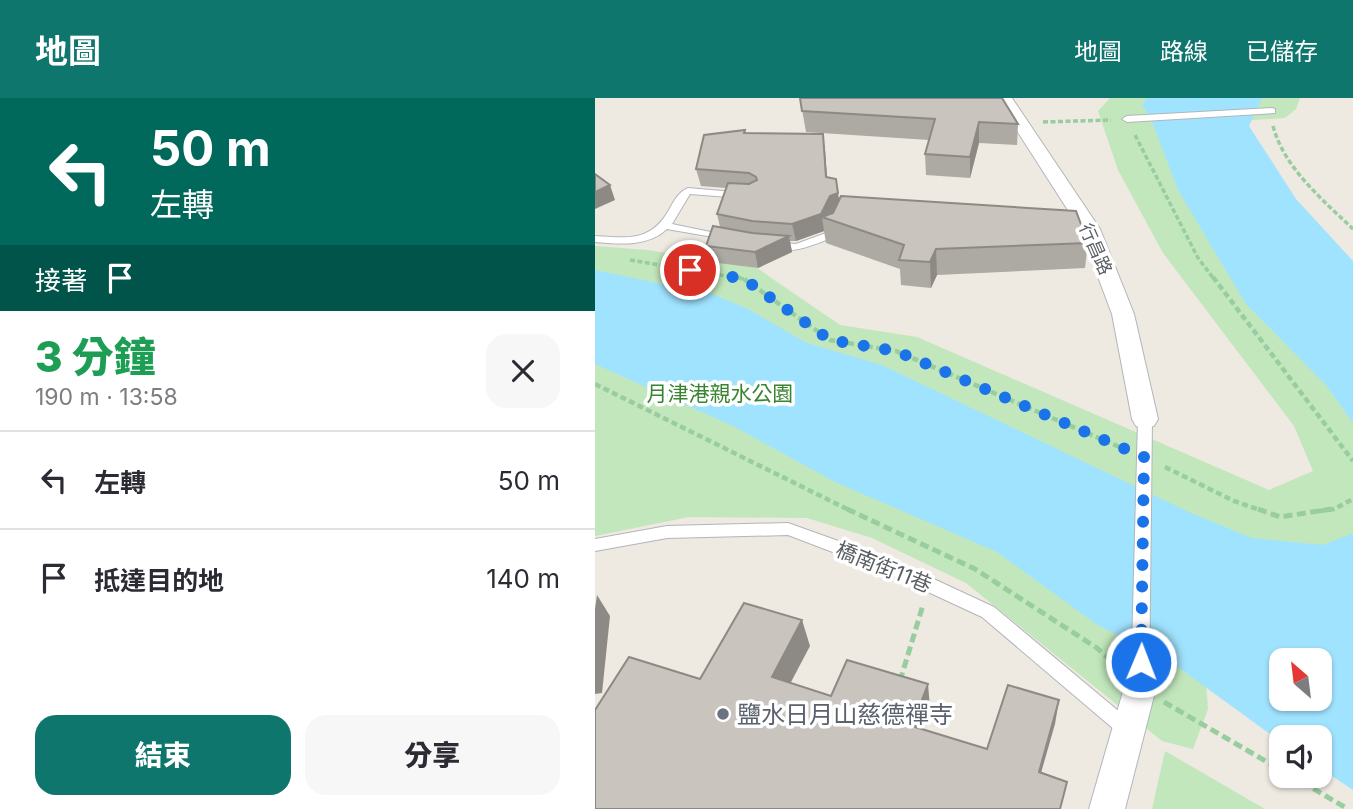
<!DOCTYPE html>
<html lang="zh-TW">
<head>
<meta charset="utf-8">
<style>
	:root { --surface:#fff; --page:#f7f7f7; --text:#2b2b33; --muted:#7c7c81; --line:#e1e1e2; --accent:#0f766e }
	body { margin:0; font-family:Inter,"Noto Sans TC",sans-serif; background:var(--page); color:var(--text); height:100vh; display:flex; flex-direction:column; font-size:26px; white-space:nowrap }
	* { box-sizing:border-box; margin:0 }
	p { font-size:23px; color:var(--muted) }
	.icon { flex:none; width:38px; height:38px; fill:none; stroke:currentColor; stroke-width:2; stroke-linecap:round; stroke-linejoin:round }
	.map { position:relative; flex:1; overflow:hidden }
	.panel { display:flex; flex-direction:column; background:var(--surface); width:595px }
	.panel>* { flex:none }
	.guide { background:#00695c; color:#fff; overflow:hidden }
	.needle { width:46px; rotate:332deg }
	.tools { position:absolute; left:674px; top:550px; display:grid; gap:14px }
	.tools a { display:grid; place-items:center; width:63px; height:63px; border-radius:14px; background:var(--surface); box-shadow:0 2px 5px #0004; font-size:35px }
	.pin { position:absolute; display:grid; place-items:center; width:60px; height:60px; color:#fff; margin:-30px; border:4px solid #fff; border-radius:50%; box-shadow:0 2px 7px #0007 }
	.me { position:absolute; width:77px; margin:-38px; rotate:1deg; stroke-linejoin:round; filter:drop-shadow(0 0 5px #0008) }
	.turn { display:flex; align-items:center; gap:24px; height:147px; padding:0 35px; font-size:32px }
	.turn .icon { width:91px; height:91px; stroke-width:2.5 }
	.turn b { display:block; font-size:49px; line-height:60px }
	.then { display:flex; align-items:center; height:66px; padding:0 35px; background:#0003; gap:14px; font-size:26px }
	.round { display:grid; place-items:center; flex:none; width:74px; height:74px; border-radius:21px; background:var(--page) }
	.overview { display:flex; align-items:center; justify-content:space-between; height:119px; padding:0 35px }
	h1 { font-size:42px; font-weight:800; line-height:52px; color:#1e9e55 }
	.cta { display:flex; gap:14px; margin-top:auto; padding:14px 35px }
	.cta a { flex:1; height:80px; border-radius:21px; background:var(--accent); color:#fff; font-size:28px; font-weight:800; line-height:80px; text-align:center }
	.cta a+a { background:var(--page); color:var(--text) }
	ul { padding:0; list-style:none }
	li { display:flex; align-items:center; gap:21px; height:98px; padding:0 35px; border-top:2px solid var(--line) }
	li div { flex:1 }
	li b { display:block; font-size:26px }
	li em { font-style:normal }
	header { display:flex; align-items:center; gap:42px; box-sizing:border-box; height:98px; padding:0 35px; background:var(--accent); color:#fff }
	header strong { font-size:33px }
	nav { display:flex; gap:38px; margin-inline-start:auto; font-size:24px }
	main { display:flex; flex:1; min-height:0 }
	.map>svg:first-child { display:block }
</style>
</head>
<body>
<header>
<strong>地圖</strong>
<nav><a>地圖</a><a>路線</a><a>已儲存</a></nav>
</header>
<main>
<section class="panel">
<div class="guide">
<div class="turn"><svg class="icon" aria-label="left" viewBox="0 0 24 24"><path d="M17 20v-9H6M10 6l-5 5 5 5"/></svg><div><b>50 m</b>左轉</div></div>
<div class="then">接著<svg class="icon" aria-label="arrive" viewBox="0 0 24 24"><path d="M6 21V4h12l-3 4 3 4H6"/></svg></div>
</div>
<div class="overview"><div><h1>3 分鐘</h1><p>190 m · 13:58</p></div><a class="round"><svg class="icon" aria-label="close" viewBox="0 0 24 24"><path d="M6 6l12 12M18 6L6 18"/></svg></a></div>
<ul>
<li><svg class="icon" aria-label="left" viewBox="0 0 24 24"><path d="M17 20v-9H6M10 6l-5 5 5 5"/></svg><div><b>左轉</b></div><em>50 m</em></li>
<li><svg class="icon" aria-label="arrive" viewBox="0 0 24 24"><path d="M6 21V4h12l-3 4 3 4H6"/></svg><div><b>抵達目的地</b></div><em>140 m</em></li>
</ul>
<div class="cta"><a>結束</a><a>分享</a></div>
</section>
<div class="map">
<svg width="758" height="711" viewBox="0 0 758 711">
	<rect width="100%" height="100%" fill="#eee9e1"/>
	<!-- green -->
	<g fill="#c2e7bc">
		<path d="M515,0H705L701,11L690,20L571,28L758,280V454L749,458L600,430L613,611L598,651L567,643L371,485L277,440L212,420L94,419L0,438V148L53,152L162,170L245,227L322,239L674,392L718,373L699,328L568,155L523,72L503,13Z"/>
		<path d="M570,653L670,711H557Z"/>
	</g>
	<!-- water -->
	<g fill="#a0e3ff" fill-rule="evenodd">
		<path d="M552,0H667L654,28L701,101L758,163V325L731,287L651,206L583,92L558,26L547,6Z"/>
		<path d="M0,172L71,187L105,191L151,210L212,245L287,267L596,415L657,440L728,447L758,435V692L725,670L724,639H686V644L580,567L501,526L402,454L240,384L138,328L0,266ZM686,562H724V600H686Z"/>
	</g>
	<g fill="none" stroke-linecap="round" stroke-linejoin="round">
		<!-- lane casing -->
		<g stroke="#b2b6ba" stroke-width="2">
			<g id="lane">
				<path d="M677,10L680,11V15L532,24L527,21L532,18Z"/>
				<path d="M93,90L150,95V99L146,100L95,96L77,126L135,138V142L72,131C53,149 24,146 0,144V138C34,140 57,144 75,110C80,101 84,94 93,90Z"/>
				<path d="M240,123L245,126L239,139C219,146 193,160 173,147L179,144L201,146L231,135L236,124Z"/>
				<path d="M550,316L557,321L554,590L551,596L545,598L539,596L536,590L543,321Z"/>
				<path d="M193,425L302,464L399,509L539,626L542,632L539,638L533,641L527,638L387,519L290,474L193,437L72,440L0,453V441L72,428Z"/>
			</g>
		</g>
		<!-- street casing -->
		<g stroke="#b2b6ba" stroke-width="2">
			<g id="street">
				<path d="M401,0H417L505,131L539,216L563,321L559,328L550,330L541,328L537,321L517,216L485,131Z"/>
				<path d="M545,575L556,579L561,590L530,711H494L529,590L534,579Z"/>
			</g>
		</g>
		<!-- path-far2 -->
		<g stroke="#98cd9f" stroke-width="3.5" stroke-dasharray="5 2.5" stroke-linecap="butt">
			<path d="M448,24L516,22"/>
			<path d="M678,28C689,70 728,102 758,131"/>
			<path d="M540,37L603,160L619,181"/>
			<path d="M35,162L149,181"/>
		</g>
		<!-- path-far1 -->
		<g stroke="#98cd9f" stroke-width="4.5" stroke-dasharray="6 3.5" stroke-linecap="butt">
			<path d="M140,179L149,181L235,242L301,253L527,350"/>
			<path d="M618,179L758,363"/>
			<path d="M0,286L256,413"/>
			<path d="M570,369L639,403L668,413"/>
			<path d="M724,413L739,411L758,401"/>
		</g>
		<!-- path -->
		<g stroke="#98cd9f" stroke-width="5" stroke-dasharray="9 4.5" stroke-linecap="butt">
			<path d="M252,411L380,471L502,550L521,567"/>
			<path d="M663,411L685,419L736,411"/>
			<path d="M305,583L328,507"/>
			<path d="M569,604L686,672"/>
			<path d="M695,677L753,711"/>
		</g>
		<!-- lane -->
		<use href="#lane" fill="#fff" fill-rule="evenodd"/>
		<!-- street -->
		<use href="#street" fill="#fff" fill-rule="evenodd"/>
	</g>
	<!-- wall -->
	<g fill="#ada9a3">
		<path d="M205,0L423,26L422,47L384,45L375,80L331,77L330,56L334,42L211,34Z"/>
		<path d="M150,32L151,35L228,36L232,79L244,101L493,145L490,170L342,177L336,190L306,187L305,171L231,145L229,133L201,143H195L197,154L163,170L115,164L111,148L125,129L122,116L131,90L106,88L101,71Z"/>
	</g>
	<!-- shaded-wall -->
	<g fill="#8d8985">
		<path d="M384,24V45L375,80V59Z"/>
		<path d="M228,36L230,52L233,96L231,79Z"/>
		<path d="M15,87L20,102L0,111V94Z"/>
		<path d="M243,95L246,112L227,119L229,133L201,143L197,126L235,98Z"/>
		<path d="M194,138L197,154L163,170L160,154Z"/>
		<path d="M341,151L342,177L336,190L335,164Z"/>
		<path d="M2,497L15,518L7,595L0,596V511Z"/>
		<path d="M207,522L215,548L186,603L177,579Z"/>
		<path d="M333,586L335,610L320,650L317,628Z"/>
		<path d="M464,602L460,626L440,696L444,674Z"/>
	</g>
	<!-- building -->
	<g fill="#c9c4be" stroke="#8d8985" stroke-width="2">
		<path d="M205,0H407L423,26L384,24L375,59L330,56L340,21L207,13Z"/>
		<path d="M150,32L149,35L228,36L231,79L241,81L243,95L235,98L226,116L197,126L157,123L122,116L133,85L154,86L162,82L161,79L154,75L101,71L109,37Z"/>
		<path d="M0,76L15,87L0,94Z"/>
		<path d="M246,98L481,113L493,145L341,151L335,164L304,162L309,147L227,119L238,115Z"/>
		<path d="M118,128L157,135L194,138L160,154L111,148Z"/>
		<path d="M149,505L207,522L177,579L236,598L252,562L333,586L317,628L392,651L413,587L464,602L444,674L472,684L465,711H0V612L34,559L105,581Z"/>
	</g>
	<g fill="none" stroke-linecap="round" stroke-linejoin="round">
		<!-- route -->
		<path stroke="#1a73e8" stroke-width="12" stroke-dasharray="0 21.6" d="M95,172L149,181L235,242L301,253L549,359L546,564"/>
	</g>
	<!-- markers -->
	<circle fill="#6b7280" stroke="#fff" stroke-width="2.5" cx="128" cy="616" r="7"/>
	<g text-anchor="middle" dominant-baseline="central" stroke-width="7" stroke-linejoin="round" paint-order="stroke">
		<!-- far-street labels -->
		<g font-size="18" fill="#5a5f63" stroke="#fff">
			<text transform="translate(501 151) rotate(66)">行昌路</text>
		</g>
		<!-- park labels -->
		<g font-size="21" fill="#388430" stroke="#fff">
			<text x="125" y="295">月津港親水公園</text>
		</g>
		<!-- street labels -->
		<g font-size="21" fill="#5a5f63" stroke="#fff">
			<text transform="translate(289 469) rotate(22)">橋南街11巷</text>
		</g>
		<!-- near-worship labels -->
		<g font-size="24" fill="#5b616d" stroke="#fff" text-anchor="start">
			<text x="142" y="616">鹽水日月山慈德禪寺</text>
		</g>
	</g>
</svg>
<div class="tools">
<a><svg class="needle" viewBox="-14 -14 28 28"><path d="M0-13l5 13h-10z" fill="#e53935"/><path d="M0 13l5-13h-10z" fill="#7c7c81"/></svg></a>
<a><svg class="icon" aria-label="sound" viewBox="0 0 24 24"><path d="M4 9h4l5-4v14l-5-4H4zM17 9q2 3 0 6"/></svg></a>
</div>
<div class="pin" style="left:95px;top:172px;background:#d93025"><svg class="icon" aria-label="arrive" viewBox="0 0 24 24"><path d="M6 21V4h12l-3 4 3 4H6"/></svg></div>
<svg class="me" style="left:546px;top:564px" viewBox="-20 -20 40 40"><circle r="17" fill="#1a73e8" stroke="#fff" stroke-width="3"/><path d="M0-11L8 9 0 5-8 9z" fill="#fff"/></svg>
</div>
</main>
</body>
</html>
